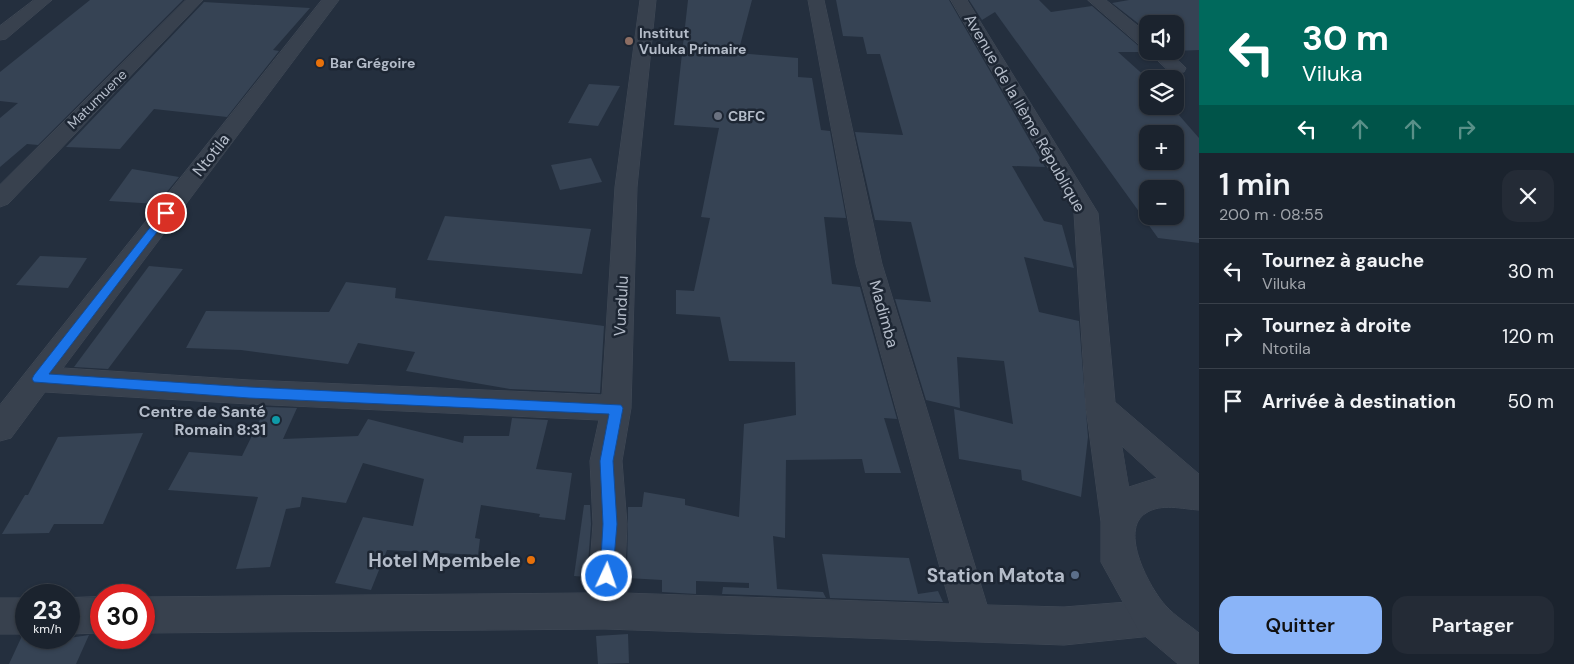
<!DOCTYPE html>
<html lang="fr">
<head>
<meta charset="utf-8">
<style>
	:root { --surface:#1b232e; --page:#242b36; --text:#f1f3f6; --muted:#a0a4aa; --line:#39404a; --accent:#8ab4f8 }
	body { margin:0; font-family:"DM Sans",sans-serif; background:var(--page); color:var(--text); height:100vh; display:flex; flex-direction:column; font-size:19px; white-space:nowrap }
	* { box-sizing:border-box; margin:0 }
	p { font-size:16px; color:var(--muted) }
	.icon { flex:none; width:28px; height:28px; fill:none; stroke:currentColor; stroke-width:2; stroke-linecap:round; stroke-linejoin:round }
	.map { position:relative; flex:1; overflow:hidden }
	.drawer { display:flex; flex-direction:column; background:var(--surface); width:375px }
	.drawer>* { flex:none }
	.guide { background:#00695c; color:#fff; overflow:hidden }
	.buttons { position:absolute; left:1139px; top:15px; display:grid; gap:10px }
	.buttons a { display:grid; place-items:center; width:45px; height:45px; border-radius:10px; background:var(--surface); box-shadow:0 1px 4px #0004,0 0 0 1px var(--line); font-size:25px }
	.speed { position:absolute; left:15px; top:584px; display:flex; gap:10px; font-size:25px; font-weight:700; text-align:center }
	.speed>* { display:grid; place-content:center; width:65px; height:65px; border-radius:50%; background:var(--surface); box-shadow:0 1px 4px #0004,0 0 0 1px var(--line); line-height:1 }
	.speed small { font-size:12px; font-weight:400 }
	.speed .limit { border:8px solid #d22; background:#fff; color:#111 }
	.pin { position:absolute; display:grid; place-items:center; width:42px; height:42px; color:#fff; margin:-21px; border:2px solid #fff; border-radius:50%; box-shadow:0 1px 5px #0007 }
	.me { position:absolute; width:55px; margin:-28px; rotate:3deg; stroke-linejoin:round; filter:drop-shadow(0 0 4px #0008) }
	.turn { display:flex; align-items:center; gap:18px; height:105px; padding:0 20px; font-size:22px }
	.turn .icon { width:65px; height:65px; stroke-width:2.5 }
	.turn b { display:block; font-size:35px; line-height:42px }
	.lanes { display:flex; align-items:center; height:48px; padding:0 20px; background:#0003; justify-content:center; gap:25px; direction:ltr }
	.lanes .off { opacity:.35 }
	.round { display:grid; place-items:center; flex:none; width:52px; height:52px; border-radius:15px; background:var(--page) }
	.headline { display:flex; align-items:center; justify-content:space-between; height:85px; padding:0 20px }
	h1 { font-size:30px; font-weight:600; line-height:38px }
	.action { display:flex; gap:10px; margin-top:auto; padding:10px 20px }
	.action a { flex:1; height:58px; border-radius:15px; background:var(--accent); color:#111; font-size:20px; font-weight:600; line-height:58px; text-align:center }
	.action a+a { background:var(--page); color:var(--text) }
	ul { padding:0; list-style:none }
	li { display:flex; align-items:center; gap:15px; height:65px; padding:0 20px; border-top:1px solid var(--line) }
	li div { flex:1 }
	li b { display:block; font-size:19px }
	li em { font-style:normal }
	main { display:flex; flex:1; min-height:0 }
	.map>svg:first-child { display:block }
</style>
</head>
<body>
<main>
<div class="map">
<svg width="1199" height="664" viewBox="0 0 1199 664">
	<rect width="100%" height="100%" fill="#242f3e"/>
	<!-- building -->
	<g fill="#364354" fill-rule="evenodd">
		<path d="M90,0H183L38,145L27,144L0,167V118L18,103L0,101V72Z"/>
		<path d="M688,0H752L738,53L798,58V77L812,78L821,130L830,131L846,218L824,217L832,284L860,287L897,419L884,418L901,473H865L862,459L786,460L785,538L773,536L777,589L823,592L826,598L722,594L723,587L749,588V583L696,581V594L662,592V580L627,578L628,507H642L644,492L685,499V505L739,517L744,424L796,415L795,362L729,361L720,317L676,314V290L694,291L710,218L701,217L719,128L674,125Z"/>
		<path d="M836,0H949L1045,167L1012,166L1044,221L1062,225L1074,268L1024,257L1039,312L1079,321L1088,437L1081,497L1022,480L1021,470L959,459L954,409L1013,424L1004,361L957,357L960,408L926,400L895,299L931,302L911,222L875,220L855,132L903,135L880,54H867L863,37L843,36Z"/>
		<path d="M969,0H1039L1051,12L1092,6L1141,48L1147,50L1146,52H1118L1148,79V106H1171L1199,138V243L1158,238L995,12L982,20ZM1148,134H1175V161H1148ZM1148,189H1175V216H1148Z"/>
		<path d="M1129,0H1199V50L1175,51V24H1148V31L1112,3Z"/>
		<path d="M204,2L310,8L273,50L279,51L227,117L154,109L120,149L66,147Z"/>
		<path d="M589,84L620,86L598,126L568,123Z"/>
		<path d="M591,158L602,182L560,190L551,165Z"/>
		<path d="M132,169L179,177L157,204L109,201Z"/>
		<path d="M445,216L591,229L582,274L427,260Z"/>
		<path d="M40,256L87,258L68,288L16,285Z"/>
		<path d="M149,266L183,269L108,369L74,367Z"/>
		<path d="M346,282L396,288L395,298L604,326L600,393L510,389L406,371L415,352L358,343L348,364L241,350L186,348L206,311L329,312Z"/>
		<path d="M266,407L297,408L283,439L358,436L368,419L463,443L464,436H509L512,418L548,420L536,469L572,473L565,520L539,517L540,514L481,505L475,538L480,539L478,555L387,550L371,590L335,583L363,517L413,526L424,479L363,463L346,503L302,497L300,507L286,509L270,567L236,569L258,497L168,490L189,452L242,456Z"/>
		<path d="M143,433L103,524H54L49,533L2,534L25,495H28L58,437Z"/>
		<path d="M584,505H590L591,524L587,577L574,576Z"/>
		<path d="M822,554L909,558L918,594L938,591L943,602L830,598Z"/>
		<path d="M628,634L629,663L598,664L596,636Z"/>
		<path d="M89,635L76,664H9L22,636L69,638Z"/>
	</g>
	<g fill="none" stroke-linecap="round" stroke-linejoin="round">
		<!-- minor casing -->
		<g stroke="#414a57" stroke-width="1">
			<g id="minor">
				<path d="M34,0H52L6,39L0,40V26Z"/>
				<path d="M186,0H203L8,204L0,207V185Z"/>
				<path d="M322,0H339L63,368L249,380L602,395L615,187L640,0H656L637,187L631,408L622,461L627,524L624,593L950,604L856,264L808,0H824L882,264L987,605L1064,607L1152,600L1165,605L1170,618L1165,631L1152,636L1064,645L605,629L144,633V597L588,593L593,524L590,461L599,420L249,404L45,392L11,438L0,441V405Z"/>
				<path d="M1088,0H1106L1148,34V48L1142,47Z"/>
				<path d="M1148,51H1168L1186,68L1184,72H1170Z"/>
				<path d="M101,597V633L69,634V598Z"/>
				<rect x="0" y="598" width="26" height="36"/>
			</g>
		</g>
		<!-- tertiary casing -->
		<g stroke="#414a57" stroke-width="1">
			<path id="tertiary" d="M951,0H967L1098,213L1115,402L1199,474V510C1182,509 1161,503 1146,513C1118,530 1150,589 1166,606C1175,616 1188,624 1199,633V664H1178L1139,631L1101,562V522L1086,408L1074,213ZM1122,446L1157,478L1129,487Z"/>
		</g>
		<!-- minor -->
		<use href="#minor" fill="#38414e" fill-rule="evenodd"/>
		<!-- tertiary -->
		<use href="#tertiary" fill="#38414e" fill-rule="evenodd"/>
	</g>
	<!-- route -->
	<path fill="#1a73e8" stroke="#114b97" d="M166,210L170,211V215L49,374L249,387L621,405L623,408L613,461L617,524L612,582L607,584L602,582L600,576L603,524L600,461L609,414L249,398L34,382L32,379L34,375L163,211Z"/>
	<!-- markers -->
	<circle fill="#8d6e63" stroke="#1d2633" stroke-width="2" cx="629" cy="41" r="5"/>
	<g fill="#e8710a" stroke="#1d2633" stroke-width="2">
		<circle cx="320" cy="63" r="5"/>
		<circle cx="531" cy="560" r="5"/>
	</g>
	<circle fill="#6b7280" stroke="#1d2633" stroke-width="2" cx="718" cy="116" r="5"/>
	<circle fill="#0f9aa8" stroke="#1d2633" stroke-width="2" cx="276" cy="420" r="5"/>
	<circle fill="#5c6f8a" stroke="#1d2633" stroke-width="2" cx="1075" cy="575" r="5"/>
	<g text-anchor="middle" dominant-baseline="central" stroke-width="5" stroke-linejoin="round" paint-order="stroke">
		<!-- far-poi labels -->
		<g font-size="14" font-weight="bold" fill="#b4bcc9" stroke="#1d2633" text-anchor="start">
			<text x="639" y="33">Institut<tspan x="639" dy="16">Vuluka Primaire</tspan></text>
			<text x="330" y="63">Bar Grégoire</text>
			<text x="728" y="116">CBFC</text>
		</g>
		<!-- far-street labels -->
		<g font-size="14" fill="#b4bcc9" stroke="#1d2633">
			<text transform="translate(97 99) rotate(-45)">Matumuene</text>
		</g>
		<!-- street labels -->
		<g font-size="16" fill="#b4bcc9" stroke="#1d2633">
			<text transform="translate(1025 113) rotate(60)">Avenue de la IIème République</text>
			<text transform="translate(211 155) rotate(-52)">Ntotila</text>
			<text transform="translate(621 306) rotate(-87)">Vundulu</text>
			<text transform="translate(884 314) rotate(74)">Madimba</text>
		</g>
		<!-- poi labels -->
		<g font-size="16" font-weight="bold" fill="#b4bcc9" stroke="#1d2633" text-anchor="end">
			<text x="266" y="411">Centre de Santé<tspan x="266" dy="18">Romain 8:31</tspan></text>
		</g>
		<!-- near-poi labels -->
		<g font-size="19" font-weight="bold" fill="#b4bcc9" stroke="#1d2633" text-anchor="end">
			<text x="521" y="560">Hotel Mpembele</text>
			<text x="1065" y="575">Station Matota</text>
		</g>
	</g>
</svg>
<div class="buttons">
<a><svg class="icon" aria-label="sound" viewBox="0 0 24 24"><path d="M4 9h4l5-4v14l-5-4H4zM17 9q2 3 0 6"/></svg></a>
<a><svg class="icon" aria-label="layers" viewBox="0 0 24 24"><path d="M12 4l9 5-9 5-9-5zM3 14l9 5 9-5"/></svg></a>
<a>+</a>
<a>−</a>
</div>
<div class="speed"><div>23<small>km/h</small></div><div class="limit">30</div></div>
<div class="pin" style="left:166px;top:213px;background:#d93025"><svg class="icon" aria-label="arrive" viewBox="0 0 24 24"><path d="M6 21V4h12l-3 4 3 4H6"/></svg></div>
<svg class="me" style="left:607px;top:576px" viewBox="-20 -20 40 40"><circle r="17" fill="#1a73e8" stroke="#fff" stroke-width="3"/><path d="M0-11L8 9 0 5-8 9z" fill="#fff"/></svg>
</div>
<section class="drawer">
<div class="guide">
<div class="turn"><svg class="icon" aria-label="left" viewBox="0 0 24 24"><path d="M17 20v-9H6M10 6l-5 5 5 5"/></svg><div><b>30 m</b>Viluka</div></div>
<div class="lanes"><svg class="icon" aria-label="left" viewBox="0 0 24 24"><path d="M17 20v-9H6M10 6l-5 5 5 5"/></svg><svg class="icon off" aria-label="ahead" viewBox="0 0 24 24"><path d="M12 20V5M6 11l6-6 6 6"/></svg><svg class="icon off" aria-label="ahead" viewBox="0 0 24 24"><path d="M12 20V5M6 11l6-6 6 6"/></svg><svg class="icon off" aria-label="right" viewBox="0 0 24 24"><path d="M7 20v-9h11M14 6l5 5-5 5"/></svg></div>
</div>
<div class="headline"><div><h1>1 min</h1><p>200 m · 08:55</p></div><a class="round"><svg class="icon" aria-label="close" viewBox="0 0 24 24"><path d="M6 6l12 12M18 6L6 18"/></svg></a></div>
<ul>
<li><svg class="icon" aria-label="left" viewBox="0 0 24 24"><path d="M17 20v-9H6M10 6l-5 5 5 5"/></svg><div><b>Tournez à gauche</b><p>Viluka</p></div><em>30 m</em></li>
<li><svg class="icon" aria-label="right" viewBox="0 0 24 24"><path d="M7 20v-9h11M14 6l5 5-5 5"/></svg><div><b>Tournez à droite</b><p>Ntotila</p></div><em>120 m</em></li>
<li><svg class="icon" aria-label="arrive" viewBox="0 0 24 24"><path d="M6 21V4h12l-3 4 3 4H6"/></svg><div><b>Arrivée à destination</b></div><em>50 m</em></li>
</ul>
<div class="action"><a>Quitter</a><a>Partager</a></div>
</section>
</main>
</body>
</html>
